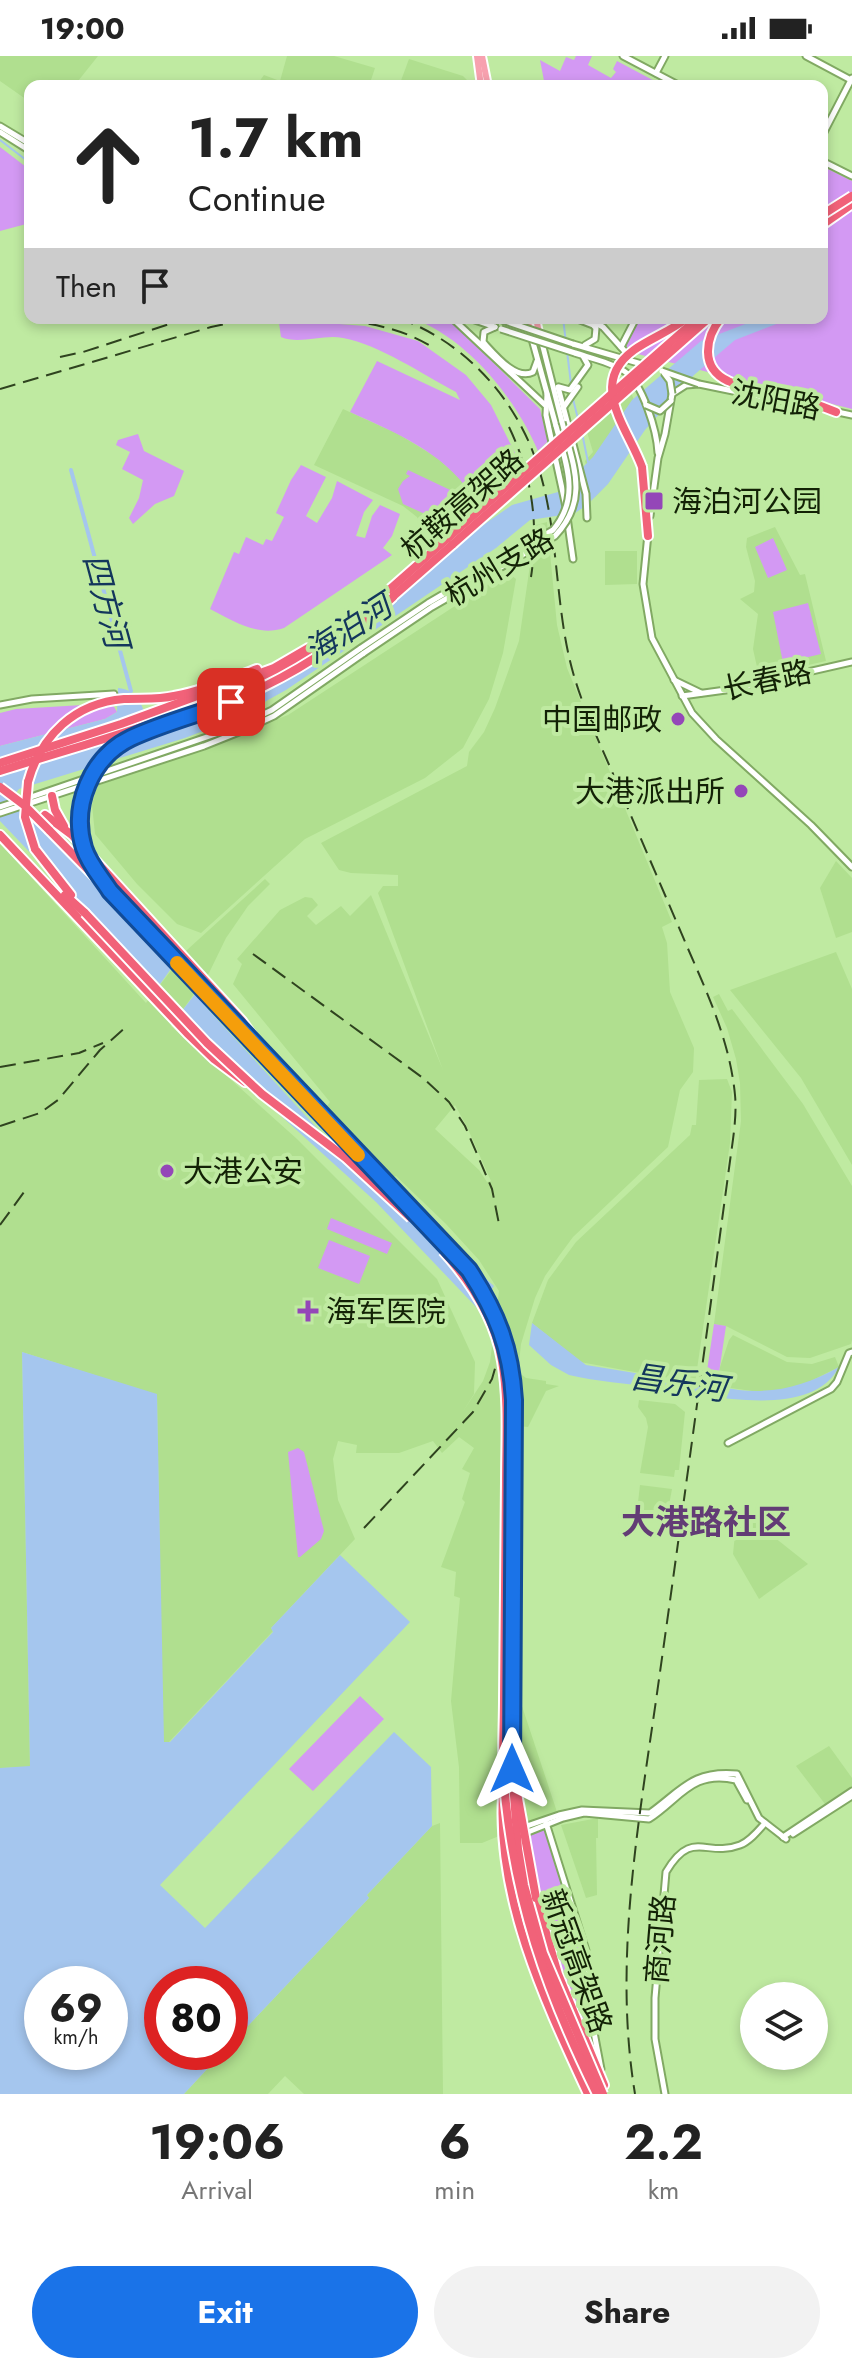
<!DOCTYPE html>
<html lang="en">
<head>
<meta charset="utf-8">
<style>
	:root { --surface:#fff; --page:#f2f2f2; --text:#222; --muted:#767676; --accent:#1a73e8 }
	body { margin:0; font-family:Jost,"Noto Sans SC",sans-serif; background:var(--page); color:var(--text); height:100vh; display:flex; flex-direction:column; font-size:30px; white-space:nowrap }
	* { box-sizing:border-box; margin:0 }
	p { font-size:26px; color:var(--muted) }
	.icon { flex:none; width:44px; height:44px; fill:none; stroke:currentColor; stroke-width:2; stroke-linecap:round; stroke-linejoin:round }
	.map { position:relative; height:2038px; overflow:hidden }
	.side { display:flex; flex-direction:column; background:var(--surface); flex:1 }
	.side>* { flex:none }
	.hud { position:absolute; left:24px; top:24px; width:804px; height:244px; border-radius:16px; box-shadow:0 4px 12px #0003; background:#fff; color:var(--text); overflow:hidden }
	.buttons { position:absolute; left:740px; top:1926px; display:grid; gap:16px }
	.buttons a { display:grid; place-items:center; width:88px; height:88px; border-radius:50%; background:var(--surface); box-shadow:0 4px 12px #0003; font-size:40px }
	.speed { position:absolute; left:24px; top:1910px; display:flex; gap:16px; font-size:40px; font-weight:700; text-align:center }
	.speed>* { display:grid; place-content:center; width:104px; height:104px; border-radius:50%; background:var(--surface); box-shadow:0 4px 12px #0003; line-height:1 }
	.speed small { font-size:20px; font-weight:400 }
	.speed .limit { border:12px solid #d22; background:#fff; color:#111 }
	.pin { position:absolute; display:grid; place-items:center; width:68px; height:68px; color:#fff; margin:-34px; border-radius:16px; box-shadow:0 4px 12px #0006 }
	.me { position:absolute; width:88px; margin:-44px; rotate:0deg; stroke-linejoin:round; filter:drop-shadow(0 0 6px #0008) }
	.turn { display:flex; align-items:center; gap:28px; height:168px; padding:0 32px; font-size:36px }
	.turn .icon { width:104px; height:104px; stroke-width:2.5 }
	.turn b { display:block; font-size:56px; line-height:68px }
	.then { display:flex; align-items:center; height:76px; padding:0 32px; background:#0003; gap:16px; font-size:30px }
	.eta { display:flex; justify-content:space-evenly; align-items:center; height:136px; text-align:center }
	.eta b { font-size:48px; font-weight:700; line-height:56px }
	.action { display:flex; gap:16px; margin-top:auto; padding:16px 32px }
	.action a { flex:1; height:92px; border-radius:48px; background:var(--accent); color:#fff; font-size:32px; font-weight:700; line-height:92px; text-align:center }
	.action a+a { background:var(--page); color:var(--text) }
	.status { display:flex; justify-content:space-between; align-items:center; height:56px; padding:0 40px; background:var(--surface); direction:ltr }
	.status svg { height:22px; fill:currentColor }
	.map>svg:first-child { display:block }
</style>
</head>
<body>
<div class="status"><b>19:00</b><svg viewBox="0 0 49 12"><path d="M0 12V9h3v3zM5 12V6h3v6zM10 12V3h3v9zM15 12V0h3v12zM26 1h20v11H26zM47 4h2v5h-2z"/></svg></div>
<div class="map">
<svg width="852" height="2038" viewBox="0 0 852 2038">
	<rect width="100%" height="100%" fill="#bfeaa1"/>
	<!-- built -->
	<g fill="#b0df8f" fill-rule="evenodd">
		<path d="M0,0H98L74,30H30V46L0,25Z"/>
		<path d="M287,0H334L375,12L369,30H256L264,19L280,25Z"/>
		<path d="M409,3L463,20L469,26L467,30H399Z"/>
		<path d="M625,322L645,371L609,426L595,441L585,405L593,396L582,359Z"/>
		<path d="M343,353L398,378L436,401L461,423L471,438L423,478L417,461L403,450L314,409Z"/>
		<path d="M547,466L557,569L567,612L672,866L662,871L667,887L670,936L694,992L693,1016L680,1034L668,1091L573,1181L559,1200L545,1220L535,1242L521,1288L518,1316L526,1322L546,1325V1328L559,1330L546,1335L528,1371L510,1369L507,1453L508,1592L518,1638L557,1756L482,1787H460L459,1711L451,1645L460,1542L454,1540L456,1516L441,1511L465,1446L462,1443L470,1417L462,1413L474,1392L459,1381L442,1397L433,1385L399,1397H356L357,1389L338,1385L333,1403L338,1444L355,1483L271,1572L273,1575L169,1686H163L157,1339L22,1296L30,1711L0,1712V787L146,947L187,894L265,823L270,828L248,850L226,882L209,917L171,970L297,1083L437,1223L475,1306L474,1338L462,1357L483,1325L490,1306L499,1235L479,1204L446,1168L396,1120L393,1121L324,1054L330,1046L233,928L242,908L237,903L280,854L305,841L312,842L318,849L307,860L316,869L341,850L350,860L371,839L443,1014L378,837L383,830H398V819L351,817L339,814L321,787L467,710L469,696L484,676L495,652L519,585L532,495L533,470ZM455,1049L467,1071L491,1125L487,1126L479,1114L435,1073Z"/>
		<path d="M775,471L800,519L805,518L826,605L759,620L753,593L758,558L740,543L754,536L755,525L746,491L747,482Z"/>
		<path d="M605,495H637V528L605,529Z"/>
		<path d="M507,516L516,523L503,597L489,643L463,692L425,722L305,783L201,877L177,868L137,828L95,778L92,749L97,730L288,659Z"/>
		<path d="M836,805L852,822V876L836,882L820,832Z"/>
		<path d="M836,896L852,933V1109L801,1022L730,934Z"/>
		<path d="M719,938L728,955L732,953L803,1048L852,1130V1284L851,1288L810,1302L787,1301L726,1270L714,1268L741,1065L740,1027L736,1003L727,972L713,941Z"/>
		<path d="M727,1023L732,1036L730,1087L695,1327L580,1306L532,1267L548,1224L576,1186L690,1079L692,1069H696L699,1024Z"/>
		<path d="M733,1279L787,1306L812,1308L835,1301L839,1311L805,1328L776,1335L759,1336L717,1330L720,1311L729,1284Z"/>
		<path d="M639,1344L675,1348L685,1356L679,1414H675L674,1421L640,1417L648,1371L646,1362L638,1351Z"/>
		<path d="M640,1429L672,1433L667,1460L637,1455Z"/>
		<path d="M741,1455L808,1508L759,1543L733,1498L737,1458Z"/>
		<path d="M829,1690L852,1722V1731L825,1748L796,1710Z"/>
		<path d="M598,1762V1782H596L597,1839L586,1842L561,1769Z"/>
		<path d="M440,1767L443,2038H304L285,2020L268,2038H184L223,1996H230V1989L369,1842L367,1839L432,1770Z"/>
	</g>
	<!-- green -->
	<g fill="#d399f3">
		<path d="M576,0H592L588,9L611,22L616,16L613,13L617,5L664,30H545L540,4L560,15L566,1L574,4Z"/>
		<path d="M0,91L30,114V167L0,175Z"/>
		<path d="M822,110L852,125V353L626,295L627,286L640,262H822Z"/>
		<path d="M411,262H443L455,269L540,353L548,385L538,395C516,343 467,281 411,262Z"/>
		<path d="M314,266L365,270L418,285L466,319L491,349L515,397L471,438C443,396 396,377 350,356L377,305L460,344L456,336C422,318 380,289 343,282C323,278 299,289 281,281L279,267Z"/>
		<path d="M138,378L144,395L184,415L174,440L155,448L133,468L129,462L139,442L143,424L122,413L130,396L116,389L118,384Z"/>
		<path d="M301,409L326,421L306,460L317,467L332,442L337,425L373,444L364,456L356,480L365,482L372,460L380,449L400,458L392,480L383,492L392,499L284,572C257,581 234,565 210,553L234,496L239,498L246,481L263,489L266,483L272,485L284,461L276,457L291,424Z"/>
		<path d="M408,414L465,441L463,445L453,440C455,451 449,461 438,464L403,448L398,433L403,425L410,420L406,418Z"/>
		<path d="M773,482L787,514L768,522L755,491Z"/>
		<path d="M808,547L821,598L783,607L773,556Z"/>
		<path d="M99,648L113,649L117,656L105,663L0,690V657L16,653Z"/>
		<path d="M331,1162L392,1187L387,1198L327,1173Z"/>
		<path d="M329,1184L370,1200L359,1228L318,1212Z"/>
		<path d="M714,1268L726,1270L717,1330L705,1328Z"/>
		<path d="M298,1392L304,1396L324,1475L321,1483L300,1501H298L288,1396Z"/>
		<path d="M360,1640L384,1663L313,1735L289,1713Z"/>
		<path d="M543,1773L546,1774L585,1896L588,1958L594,1991L550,1890L528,1783L530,1779Z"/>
	</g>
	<!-- water -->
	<g fill="#a5c6ee" fill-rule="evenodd">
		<path d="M761,262H792L735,284L694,319L645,374L608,428L587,449L575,457L530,464L496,492L286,634L234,663L185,682L19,733L13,740L30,754L175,907L158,931L0,765V690L105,663L117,656L118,632C138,635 139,643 146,660L202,647L209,640L256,621L308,591L512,449L558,436L593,401L632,344L701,285Z"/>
		<path d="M199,933V940L205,950L327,1083L494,1230L478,1253L376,1146L249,1031L181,956Z"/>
		<path d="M532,1267L586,1309L739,1334C776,1338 807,1329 839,1311C811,1366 704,1338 655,1332C627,1327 597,1326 569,1319L551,1309L529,1289Z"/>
		<path d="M22,1296L157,1338L164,1686H170L273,1576L271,1572L340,1499L410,1566L160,1829L205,1872L394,1676L431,1711L432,1770L367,1839L369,1842L230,1989V1928H162V1996H223L184,2038H0V1712L30,1710ZM42,1928H110V1996H42Z"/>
	</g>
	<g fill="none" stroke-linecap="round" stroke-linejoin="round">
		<!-- stream -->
		<g stroke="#a5c6ee" stroke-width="2">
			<path d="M0,84L30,107"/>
			<path d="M563,262L571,328"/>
			<path d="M573,343L578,363"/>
			<path d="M582,377L588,406"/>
		</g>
		<!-- canal -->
		<path stroke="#a5c6ee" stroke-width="4" d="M71,414L131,635"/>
		<!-- secondary casing -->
		<g stroke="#81a963" stroke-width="9">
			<g id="secondary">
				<path d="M623,0L680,30"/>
				<path d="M806,0L851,24"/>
				<path d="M656,17L665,0"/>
				<path d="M0,70L30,88"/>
				<path d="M0,76L30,95"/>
				<path d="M822,80L852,22"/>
				<path d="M822,105L852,120"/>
				<path d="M452,262L545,349"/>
				<path d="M469,262L495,271"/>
				<path d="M575,262L593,269L596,272L595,283L585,289"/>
				<path d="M586,262L603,271L629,300"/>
				<path d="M495,271L484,276L483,286C495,299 516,325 533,316L537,305"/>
				<path d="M532,283L556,370"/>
				<path d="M541,283L562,366"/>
				<path d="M573,288L645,309"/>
				<path d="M621,291L636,262"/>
				<path d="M575,297C591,302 610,306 624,315C643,327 657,376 658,397"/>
				<path d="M558,331L586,438L587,462"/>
				<path d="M559,331L570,334L588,309L583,300"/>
				<path d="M547,338L546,359L566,451"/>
				<path d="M563,352L578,331"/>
				<path d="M833,355L852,359"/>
				<path d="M650,460L658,402L665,378L672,338L686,329L699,328L816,352"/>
				<path d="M567,461L573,503"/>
				<path d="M648,478L643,528L652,582L692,657L716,683L811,769L852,811"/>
				<path d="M674,624L701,637"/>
				<path d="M682,640L733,633L852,606"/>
				<path d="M0,649L32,643L114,638"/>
				<path d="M28,742L236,671L272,654L361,592"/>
				<path d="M0,751L18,745"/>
				<path d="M0,757L204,690L244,674L274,660L364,597"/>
				<path d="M728,1387L831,1333L837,1326L849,1297L852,1296"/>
				<path d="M546,1767L588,1901L589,1950L601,2013"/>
				<path d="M521,1772L559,1759L582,1754L650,1757C682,1734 692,1714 737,1718L759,1762L786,1783"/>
				<path d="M523,1778L563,1762L584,1757L649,1763C681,1742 692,1714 736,1724L747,1744"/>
				<path d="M793,1778L852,1740"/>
				<path d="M521,1779L530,1836"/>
				<path d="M783,1781L852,1735"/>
				<path d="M665,2038L655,1983V1942L666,1816C692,1772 706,1802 740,1789C750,1785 758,1775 765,1767"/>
			</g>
		</g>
		<!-- primary casing -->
		<g stroke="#fff" stroke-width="10">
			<g id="primary">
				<path d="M477,0L481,30"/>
				<path d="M482,0L488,30"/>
				<path d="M527,262L531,279"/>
				<path d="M536,262L540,282"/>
			</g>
		</g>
		<!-- highway casing -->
		<g stroke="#fff" stroke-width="12">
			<g id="highway">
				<path d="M822,169L852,148"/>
				<path d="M721,262C705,282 700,312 728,325C746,334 769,335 789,340C805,344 821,350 836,356"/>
				<path d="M642,411L648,480"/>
				<path d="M389,544L453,488"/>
				<path d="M0,707L121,668L274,612L336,576L381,541L448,482"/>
				<path d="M0,715C110,680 224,652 323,592"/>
				<path d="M28,726C41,679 75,647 124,643C141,642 158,644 174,640C202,635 230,623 257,613"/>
				<path d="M52,740L55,754L64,770"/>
				<path d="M45,759L72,779L242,965L259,989"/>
				<path d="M49,774L102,828"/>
				<path d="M0,779L187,977L214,1003L245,1026"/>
				<path d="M35,793L71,839"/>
				<path d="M65,839L85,857"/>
				<path d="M503,1740C497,1844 545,1945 588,2038"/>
				<path d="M536,1842L558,1918L604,2029"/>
			</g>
		</g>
		<!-- secondary -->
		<use href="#secondary" stroke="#fff" stroke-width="5"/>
		<!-- primary -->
		<use href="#primary" stroke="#f7a1af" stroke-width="6"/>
		<!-- highway -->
		<use href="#highway" stroke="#f16279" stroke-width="8"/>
		<!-- rail -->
		<g stroke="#2f431f" stroke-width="2" stroke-dasharray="16 8" stroke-linecap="butt">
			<path d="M321,262C359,265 399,270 432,291"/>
			<path d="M398,262C452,281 496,322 522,372C563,449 550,538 574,620C585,657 602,692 617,727C641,783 665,839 689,895C709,941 730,987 735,1039C737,1060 733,1083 730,1105C707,1275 684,1446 660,1616C641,1755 612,1899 635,2038"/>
			<path d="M60,301L83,296L188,262"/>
			<path d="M0,333L211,271L255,262"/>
			<path d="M509,371C532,419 539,468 531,521"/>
			<path d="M253,898L423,1022L449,1046L465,1070L492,1133L500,1173"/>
			<path d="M0,1011L79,997L103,987"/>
			<path d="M0,1070L40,1057L58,1044L100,994L126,971"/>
			<path d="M0,1169L27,1132"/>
			<path d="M364,1472L473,1356L492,1323L500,1295"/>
		</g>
		<!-- secondary-bridge casing -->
		<g stroke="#81a963" stroke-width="9" stroke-linecap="butt">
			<g id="secondary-bridge">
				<path d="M502,264L573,288"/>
				<path d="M501,273L575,297"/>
				<path d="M662,315L699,328"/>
				<path d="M664,317L670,325L672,338"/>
				<path d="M646,349L660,355L671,345"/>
				<path d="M361,592L428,547L553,474C581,441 566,408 556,370"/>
				<path d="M364,597L432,551L555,480C590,443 573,409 562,366"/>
			</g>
		</g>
		<!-- highway-bridge casing -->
		<g stroke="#fff" stroke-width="12" stroke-linecap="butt">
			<g id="highway-bridge">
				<path d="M822,159L852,140"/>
				<path d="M642,411C628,372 587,328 634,294C651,282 671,275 687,262"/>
				<path d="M448,482L698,262"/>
				<path d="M453,488L709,262"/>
				<path d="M393,541C354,578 312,607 263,631C236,644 208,655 179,665C162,671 143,675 127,684C88,706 68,757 87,799C92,812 102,823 110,835L469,1214C497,1257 511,1292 514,1344L512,1713L518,1793L524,1829L543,1897L603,2038"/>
				<path d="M28,726L25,761L35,793"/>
				<path d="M0,731L24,749L49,774"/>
				<path d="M85,857L207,987L262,1038L346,1102L411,1162"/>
				<path d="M443,1195C471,1226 495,1263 502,1305C509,1344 506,1386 506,1426C506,1498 504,1571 504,1643C504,1671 502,1700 504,1728C514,1843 546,1935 597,2038"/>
				<path d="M517,1737L536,1842"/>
			</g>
		</g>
		<!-- secondary-bridge -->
		<use href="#secondary-bridge" stroke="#fff" stroke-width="5"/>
		<!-- highway-bridge -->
		<use href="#highway-bridge" stroke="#f16279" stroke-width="8"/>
	</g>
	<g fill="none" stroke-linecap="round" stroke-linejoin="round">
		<!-- route casing -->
		<g stroke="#114b97" stroke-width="20">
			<path id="route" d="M231,646C199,658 163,667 131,682C91,701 71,750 84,792C89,808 101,821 110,835L469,1214C497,1257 511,1292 514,1344L512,1713"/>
		</g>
		<!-- route -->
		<use href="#route" stroke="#1a73e8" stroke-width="14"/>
		<!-- slow -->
		<path stroke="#f59e0b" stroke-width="14" d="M177,907L358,1099"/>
	</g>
	<!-- markers -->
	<g fill="#9447b8" stroke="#bfeaa1" stroke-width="3">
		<rect x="644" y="435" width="20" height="20" rx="4"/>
		<circle cx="678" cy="663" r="8"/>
		<circle cx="741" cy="735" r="8"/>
		<circle cx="167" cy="1115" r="8"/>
		<path d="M304 1243h8v8h8v8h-8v8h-8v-8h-8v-8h8z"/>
	</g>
	<g text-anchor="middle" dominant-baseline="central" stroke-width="8" stroke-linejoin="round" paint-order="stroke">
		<!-- street labels -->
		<g font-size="30" fill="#132206" stroke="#bfeaa1">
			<text transform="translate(776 344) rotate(11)">沈阳路</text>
			<text transform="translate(462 448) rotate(-41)">杭鞍高架路</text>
			<text transform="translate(499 511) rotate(-31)">杭州支路</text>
			<text transform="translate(767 624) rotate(-12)">长春路</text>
			<text transform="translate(660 1883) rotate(-85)">商河路</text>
			<text transform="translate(577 1905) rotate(70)">新冠高架路</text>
		</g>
		<!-- poi labels -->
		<g font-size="30" fill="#132206" stroke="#bfeaa1" text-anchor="start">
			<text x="672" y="445">海泊河公园</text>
			<text x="662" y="663" text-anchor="end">中国邮政</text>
			<text x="725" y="735" text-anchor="end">大港派出所</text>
			<text x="183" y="1115">大港公安</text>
			<text x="326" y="1255">海军医院</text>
		</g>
		<!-- water labels -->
		<g font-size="32" font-style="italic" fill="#13365c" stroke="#bfeaa1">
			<text transform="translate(106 545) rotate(75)">四方河</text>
			<text transform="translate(348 573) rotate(-33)">海泊河</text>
			<text transform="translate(679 1327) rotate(8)">昌乐河</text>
		</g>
		<!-- quarter labels -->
		<g font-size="34" font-weight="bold" fill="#623c75" stroke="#bfeaa1">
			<text x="706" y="1466">大港路社区</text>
		</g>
	</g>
</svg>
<div class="buttons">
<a><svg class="icon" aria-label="layers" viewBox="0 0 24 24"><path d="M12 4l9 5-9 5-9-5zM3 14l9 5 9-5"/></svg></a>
</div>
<div class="speed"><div>69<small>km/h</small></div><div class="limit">80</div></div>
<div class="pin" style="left:231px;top:646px;background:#d93025"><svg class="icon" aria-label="arrive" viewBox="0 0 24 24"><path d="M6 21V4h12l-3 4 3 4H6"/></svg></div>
<svg class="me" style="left:512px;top:1713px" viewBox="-20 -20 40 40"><path d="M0-17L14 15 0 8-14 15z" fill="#1a73e8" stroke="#fff" stroke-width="4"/></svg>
<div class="hud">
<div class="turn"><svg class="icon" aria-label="ahead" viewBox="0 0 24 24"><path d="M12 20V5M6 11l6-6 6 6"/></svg><div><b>1.7 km</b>Continue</div></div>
<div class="then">Then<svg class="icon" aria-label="arrive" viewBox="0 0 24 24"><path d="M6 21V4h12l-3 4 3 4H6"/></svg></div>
</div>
</div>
<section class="side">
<div class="eta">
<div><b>19:06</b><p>Arrival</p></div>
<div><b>6</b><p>min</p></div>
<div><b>2.2</b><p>km</p></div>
</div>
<div class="action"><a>Exit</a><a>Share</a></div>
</section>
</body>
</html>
